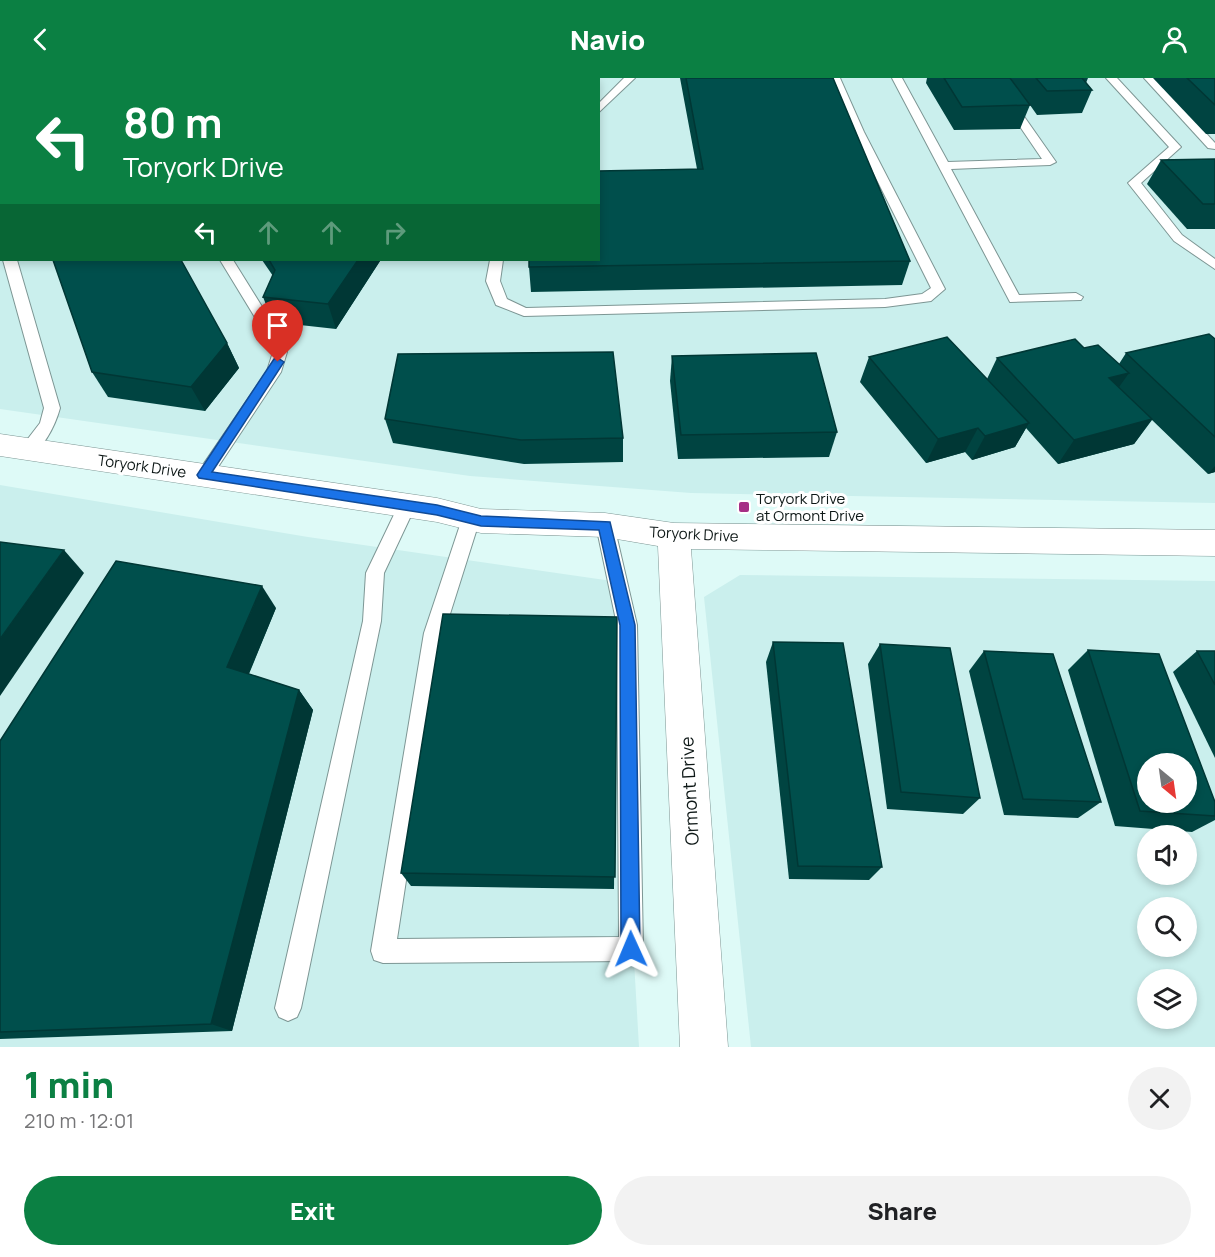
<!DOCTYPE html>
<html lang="en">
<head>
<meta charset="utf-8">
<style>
	:root { --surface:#fff; --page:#f2f2f2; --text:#202124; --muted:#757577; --accent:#0b8043 }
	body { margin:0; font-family:Manrope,sans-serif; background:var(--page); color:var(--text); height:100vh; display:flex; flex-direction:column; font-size:22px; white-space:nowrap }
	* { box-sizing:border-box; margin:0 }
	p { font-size:20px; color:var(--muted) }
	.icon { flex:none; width:33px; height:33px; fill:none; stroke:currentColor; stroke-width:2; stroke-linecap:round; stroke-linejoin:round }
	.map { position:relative; height:969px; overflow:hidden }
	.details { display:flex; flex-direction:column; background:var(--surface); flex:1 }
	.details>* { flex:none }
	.top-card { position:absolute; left:0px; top:0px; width:600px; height:183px; box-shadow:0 3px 9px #0003; background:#0b8043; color:#fff; overflow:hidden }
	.needle { width:39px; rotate:151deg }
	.tools { position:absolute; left:1137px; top:675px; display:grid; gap:12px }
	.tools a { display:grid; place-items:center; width:60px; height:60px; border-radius:50%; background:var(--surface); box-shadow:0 3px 9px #0003; font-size:30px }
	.pin { position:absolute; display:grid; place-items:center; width:51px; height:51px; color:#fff; margin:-62px -26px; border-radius:50% 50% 50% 0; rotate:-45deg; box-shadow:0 0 6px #0007 }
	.pin .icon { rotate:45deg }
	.me { position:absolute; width:66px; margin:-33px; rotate:359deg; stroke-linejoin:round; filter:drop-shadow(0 0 4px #0008) }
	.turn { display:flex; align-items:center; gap:21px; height:126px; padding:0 24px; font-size:27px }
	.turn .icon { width:78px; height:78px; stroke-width:2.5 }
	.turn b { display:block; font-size:42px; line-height:51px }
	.lanes { display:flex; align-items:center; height:57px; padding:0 24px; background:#0003; justify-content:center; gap:30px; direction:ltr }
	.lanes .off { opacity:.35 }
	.round { display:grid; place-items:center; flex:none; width:63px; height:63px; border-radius:32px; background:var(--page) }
	.head { display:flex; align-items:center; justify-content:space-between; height:102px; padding:0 24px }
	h1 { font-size:36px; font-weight:800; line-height:45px; color:var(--accent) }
	.primary-button { display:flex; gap:12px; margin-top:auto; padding:12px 24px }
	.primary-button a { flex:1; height:69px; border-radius:36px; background:var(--accent); color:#fff; font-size:24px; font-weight:800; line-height:69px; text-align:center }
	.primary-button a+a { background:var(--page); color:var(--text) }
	header { display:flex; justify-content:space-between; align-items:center; height:78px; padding:0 24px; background:var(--accent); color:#fff; font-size:27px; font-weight:800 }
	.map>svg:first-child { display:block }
</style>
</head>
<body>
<header><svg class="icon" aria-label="back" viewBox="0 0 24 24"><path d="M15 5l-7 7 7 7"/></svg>Navio<svg class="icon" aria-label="person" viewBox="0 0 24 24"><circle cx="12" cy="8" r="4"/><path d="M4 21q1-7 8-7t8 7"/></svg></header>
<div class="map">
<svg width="1215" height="969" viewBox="0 0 1215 969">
	<rect width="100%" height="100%" fill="#defaf7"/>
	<!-- built -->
	<g fill="#caefed" fill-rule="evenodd">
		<path d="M0,0H1215V425L691,415L470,398L0,331ZM2,2H598V182H2Z"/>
		<path d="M0,407L308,459L612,503L639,969H0Z"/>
		<path d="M740,497L1215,503V969H751L704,519ZM1148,686H1186V724H1148ZM1148,758H1186V796H1148ZM1148,830H1186V868H1148ZM1148,902H1186V940H1148Z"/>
	</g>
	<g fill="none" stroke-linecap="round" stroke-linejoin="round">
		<!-- service casing -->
		<g stroke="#7d9694" stroke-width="2">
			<g id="service">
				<path d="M110,0H120L121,2H111Z"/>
				<path d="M624,0H635L598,35V26Z"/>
				<path d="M830,0H840L864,54L945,211L931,223L885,229L524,238L496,227L486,203L490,182H503L500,203L507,221L526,230L885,221L922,216L931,210L853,54Z"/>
				<path d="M892,0H902L948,84L1042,81L987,0H997L1056,84L1050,87L951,91L1019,217L1076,215L1083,219L1081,222L1010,224Z"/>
				<path d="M1106,0H1117L1181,69L1141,105L1182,157L1215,181V191L1174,163L1128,105L1169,69Z"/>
				<path d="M1144,0H1155L1215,65V71L1208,70Z"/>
				<rect x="0" y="78" width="2" height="6"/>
				<path d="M0,142L2,143V155L0,154Z"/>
				<path d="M3,182H17L60,330C56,345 41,381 22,375L20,371L40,345L44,330Z"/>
				<path d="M220,182H233L284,264L287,274L281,294L210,401L204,403L198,401L196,397L267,293L273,274L270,264Z"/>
				<path d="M407,420L413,422L416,427L384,495L381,543L301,930L297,939L288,943L279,939L275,930L363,543L366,495L401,422Z"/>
				<path d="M471,434L477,436L480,441L444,555L397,861L619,859L617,547L596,447L599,442L605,440L611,442L614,447L637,547L643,871L640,880L631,883L383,885L374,882L371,873L424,555L462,441L465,436Z"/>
			</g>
		</g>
		<!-- tertiary casing -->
		<g stroke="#7d9694" stroke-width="1">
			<path id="tertiary" d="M0,356L437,420L481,431L605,435L674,445L1215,452V478L691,471L728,969H680L658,468L605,459L481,455L437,444L0,378Z"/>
		</g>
		<!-- service -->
		<use href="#service" fill="#fff" fill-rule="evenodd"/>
		<!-- tertiary -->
		<use href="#tertiary" fill="#fff" fill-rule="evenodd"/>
	</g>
	<!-- wall -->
	<g fill="#004441">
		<path d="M680,0H833L910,183L902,207L531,214L529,189L697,91Z"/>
		<path d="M927,0H1088L1086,5L1092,12L1082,35L1037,37L1030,27L1020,51L954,52L926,5Z"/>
		<path d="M1153,0H1215V56H1206Z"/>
		<path d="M1215,81V151H1187L1147,106L1161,82Z"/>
		<path d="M262,182H380V183L336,251L273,244L263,219L273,198Z"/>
		<path d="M1215,261V394L1208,396L1152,342L1134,366L1058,386L1026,350L1015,369L972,382L965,374L926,385L860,304L869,279L987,301L997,280L1119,286L1126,275Z"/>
		<path d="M227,265L239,290L205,333L108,319L92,294Z"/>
		<path d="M672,278L837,354L829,379L678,381L670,303Z"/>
		<path d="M385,341L623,360V384L524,386L393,365Z"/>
		<path d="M276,530L249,596L299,612L313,632L232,953L0,961V663Z"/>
		<path d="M617,539L614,811L411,808L401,795Z"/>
		<path d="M773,564L882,789L869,802L789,801L766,584Z"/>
		<path d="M880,566L980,720L963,736L887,731L868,586Z"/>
		<path d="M1088,572L1215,724V742L1192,754L1115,748L1068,592Z"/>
		<path d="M984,573L1101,724L1078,740L1004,737L969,593Z"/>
		<path d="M1197,573H1215V680L1173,594Z"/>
	</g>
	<!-- shaded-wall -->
	<g fill="#003735">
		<path d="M184,0H235L236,2H184Z"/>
		<path d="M489,0H575L570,2H483Z"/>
		<path d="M358,182H380V183L336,251L328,226Z"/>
		<path d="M227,265L239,290L205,333L191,309Z"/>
		<path d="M1129,295L1112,319L1109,300Z"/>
		<path d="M1152,341L1134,366L1058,386L1074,362Z"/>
		<path d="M1029,345L1015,369L972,382L985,358Z"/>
		<path d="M978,350L965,374L926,385L938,361Z"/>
		<path d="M1215,388V394L1208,396Z"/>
		<path d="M64,472L84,495L0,618V561Z"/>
		<path d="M262,508L276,530L243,609L227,589Z"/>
		<path d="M299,612L313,632L232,953L211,946Z"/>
	</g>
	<!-- building -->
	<g fill="#004f4c" stroke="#003735" stroke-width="1.5" fill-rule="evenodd">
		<path d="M0,0H78L79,2H2V37L0,33Z"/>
		<path d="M145,0H184L185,2H145Z"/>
		<path d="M338,0H489L483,2H340Z"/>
		<path d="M686,0H833L910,183L529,189V182H598V93L703,91Z"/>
		<path d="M944,0H1010L1030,27L962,29Z"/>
		<path d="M1036,0H1082L1092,12L1047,13Z"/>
		<path d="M1187,0H1215V27Z"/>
		<path d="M1215,81V126H1203L1161,82Z"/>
		<path d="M53,182H181L227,265L191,309L92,294Z"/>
		<path d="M269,182H358L328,226L263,219L275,192Z"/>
		<path d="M1209,256L1215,261V359L1126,275Z"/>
		<path d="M947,259L1029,345L985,358L978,350L938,361L869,279Z"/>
		<path d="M1075,261L1084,270L1098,267L1129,295L1109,300L1152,341L1074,362L997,280Z"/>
		<path d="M613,274L623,360L521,362L385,341L398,276Z"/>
		<path d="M816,275L837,354L681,357L672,278Z"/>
		<path d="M0,464L64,472L0,561Z"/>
		<path d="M116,483L262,508L227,589L299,612L211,946L0,954V663Z"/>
		<path d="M443,536L617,539L615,799L401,795Z"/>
		<path d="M773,564L843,565L882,789L798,788Z"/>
		<path d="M880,566L950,570L980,720L901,714Z"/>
		<path d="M1088,572L1159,576L1215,724V738L1140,733ZM1148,686H1186V724H1148Z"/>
		<path d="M984,573L1053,576L1101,724L1023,721Z"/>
		<path d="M1197,573H1215V607Z"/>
	</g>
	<!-- route -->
	<path fill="#1a73e8" stroke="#114b97" stroke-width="1.5" d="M278,280L284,284L212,394L437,427L481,438L610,444L635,547L640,871L637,877L631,880L624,877L621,871L620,547L599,452L481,448L437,437L199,400L197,397L199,394L274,281Z"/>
	<!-- markers -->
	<rect fill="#a62e85" stroke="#fff" stroke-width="2" x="738" y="423" width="12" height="12" rx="3"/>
	<g text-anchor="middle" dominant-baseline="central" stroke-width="6" stroke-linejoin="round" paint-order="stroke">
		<!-- street labels -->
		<g font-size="15" fill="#0d1716" stroke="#fff">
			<text transform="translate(142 388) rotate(8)">Toryork Drive</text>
			<text transform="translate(694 456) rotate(3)">Toryork Drive</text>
		</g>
		<!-- poi labels -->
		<g font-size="15" fill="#0d1716" stroke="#fff" text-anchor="start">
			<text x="756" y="420">Toryork Drive<tspan x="756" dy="17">at Ormont Drive</tspan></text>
		</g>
		<!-- near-street labels -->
		<g font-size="18" fill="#0d1716" stroke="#fff">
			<text transform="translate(689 713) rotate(-93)">Ormont Drive</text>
		</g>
	</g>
</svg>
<div class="tools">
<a><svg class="needle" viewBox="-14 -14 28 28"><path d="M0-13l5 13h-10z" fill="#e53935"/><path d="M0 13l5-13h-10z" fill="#757577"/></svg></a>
<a><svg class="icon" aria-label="sound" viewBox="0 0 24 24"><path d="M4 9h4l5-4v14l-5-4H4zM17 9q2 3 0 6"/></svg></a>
<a><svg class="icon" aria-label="search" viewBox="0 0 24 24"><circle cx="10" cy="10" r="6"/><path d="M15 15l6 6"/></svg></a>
<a><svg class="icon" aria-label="layers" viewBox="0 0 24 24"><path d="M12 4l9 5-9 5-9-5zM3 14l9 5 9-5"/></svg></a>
</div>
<div class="pin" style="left:278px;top:284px;background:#d93025"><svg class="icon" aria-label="arrive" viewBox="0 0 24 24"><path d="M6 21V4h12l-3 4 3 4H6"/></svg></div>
<svg class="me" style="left:631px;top:871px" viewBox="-20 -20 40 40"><path d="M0-17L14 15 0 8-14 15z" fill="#1a73e8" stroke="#fff" stroke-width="4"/></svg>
<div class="top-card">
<div class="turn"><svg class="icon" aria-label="left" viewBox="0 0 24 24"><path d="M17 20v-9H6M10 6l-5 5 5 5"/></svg><div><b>80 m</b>Toryork Drive</div></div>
<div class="lanes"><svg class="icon" aria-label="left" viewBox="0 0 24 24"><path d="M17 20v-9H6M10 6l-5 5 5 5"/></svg><svg class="icon off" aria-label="ahead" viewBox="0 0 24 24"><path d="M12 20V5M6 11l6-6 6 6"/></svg><svg class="icon off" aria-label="ahead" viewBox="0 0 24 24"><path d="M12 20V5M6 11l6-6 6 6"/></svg><svg class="icon off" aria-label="right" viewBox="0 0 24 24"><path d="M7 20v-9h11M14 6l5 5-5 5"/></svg></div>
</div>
</div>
<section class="details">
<div class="head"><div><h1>1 min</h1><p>210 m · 12:01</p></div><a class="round"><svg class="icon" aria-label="close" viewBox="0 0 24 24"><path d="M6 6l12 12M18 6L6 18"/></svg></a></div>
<div class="primary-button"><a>Exit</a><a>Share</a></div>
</section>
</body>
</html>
